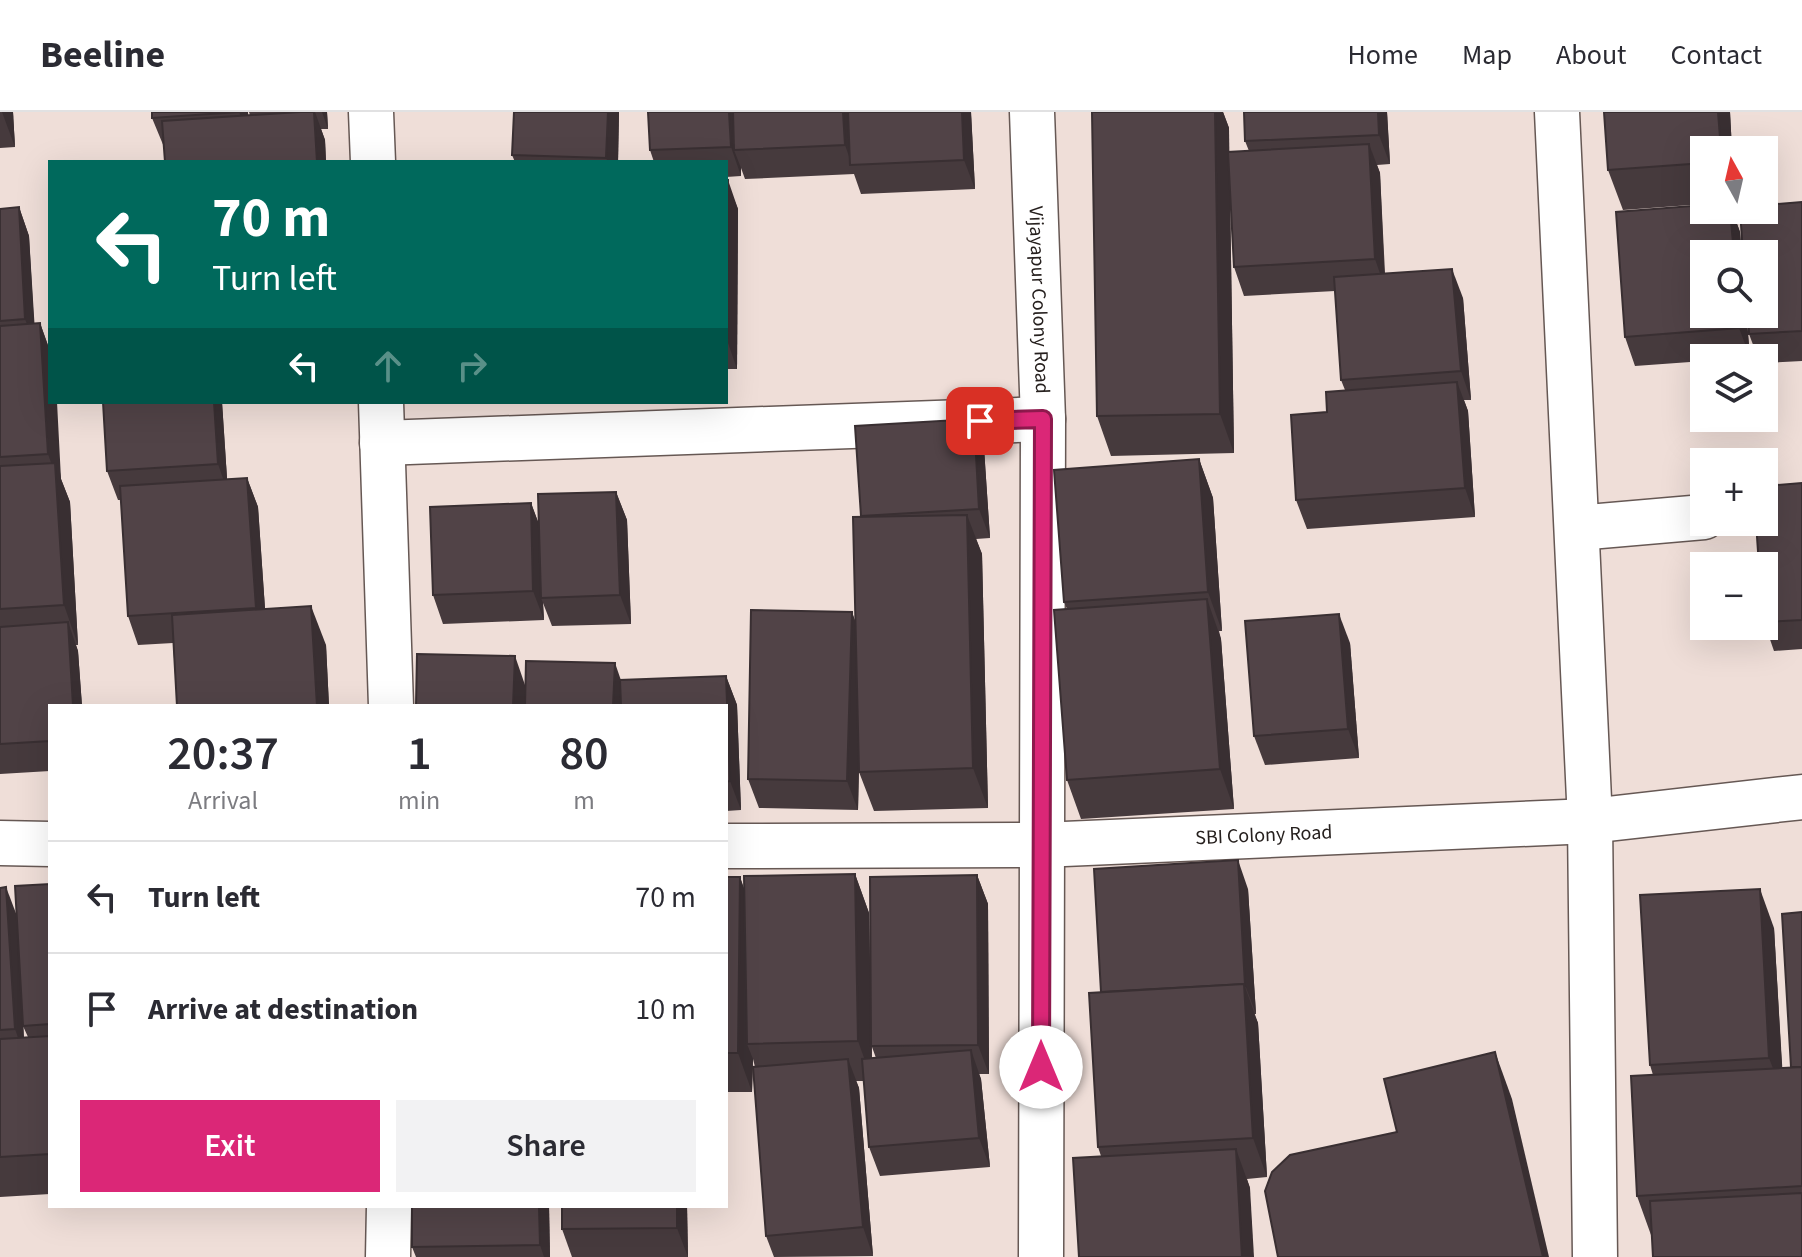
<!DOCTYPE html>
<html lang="en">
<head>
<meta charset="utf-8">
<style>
	:root { --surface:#fff; --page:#f2f2f3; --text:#2b2b33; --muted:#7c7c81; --line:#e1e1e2; --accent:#db2777 }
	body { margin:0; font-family:"Source Sans 3",sans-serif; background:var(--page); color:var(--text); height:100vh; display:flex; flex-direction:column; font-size:30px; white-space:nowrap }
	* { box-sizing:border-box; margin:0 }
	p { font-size:26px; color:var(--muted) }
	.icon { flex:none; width:44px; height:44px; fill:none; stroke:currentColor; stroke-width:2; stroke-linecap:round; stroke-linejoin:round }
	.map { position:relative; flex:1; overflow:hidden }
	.side { position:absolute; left:48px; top:592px; width:680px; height:504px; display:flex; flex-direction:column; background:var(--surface); border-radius:0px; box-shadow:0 8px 32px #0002 }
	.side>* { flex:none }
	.banner { position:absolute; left:48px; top:48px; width:680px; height:244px; border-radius:0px; box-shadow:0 8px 32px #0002; background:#00695c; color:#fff; overflow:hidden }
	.needle { width:52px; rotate:352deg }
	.controls { position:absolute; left:1690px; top:24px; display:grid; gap:16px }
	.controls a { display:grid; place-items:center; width:88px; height:88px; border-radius:0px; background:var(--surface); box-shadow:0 8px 32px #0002; font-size:40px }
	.pin { position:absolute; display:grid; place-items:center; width:68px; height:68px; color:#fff; margin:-34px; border-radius:16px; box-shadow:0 4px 12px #0006 }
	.me { position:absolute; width:88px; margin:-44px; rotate:0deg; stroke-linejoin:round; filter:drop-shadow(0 0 6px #0008) }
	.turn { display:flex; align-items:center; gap:28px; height:168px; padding:0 32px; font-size:36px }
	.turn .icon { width:104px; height:104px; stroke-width:2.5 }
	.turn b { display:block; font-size:56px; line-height:68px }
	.lanes { display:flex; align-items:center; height:76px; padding:0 32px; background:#0003; justify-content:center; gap:40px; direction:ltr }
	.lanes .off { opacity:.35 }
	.eta { display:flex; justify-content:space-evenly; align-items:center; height:136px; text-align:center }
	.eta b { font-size:48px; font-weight:600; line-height:56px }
	.action { display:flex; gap:16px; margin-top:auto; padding:16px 32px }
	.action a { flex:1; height:92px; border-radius:0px; background:var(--accent); color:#fff; font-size:32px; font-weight:600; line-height:92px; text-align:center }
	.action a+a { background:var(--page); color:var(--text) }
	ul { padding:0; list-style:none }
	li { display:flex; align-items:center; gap:24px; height:112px; padding:0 32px; border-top:2px solid var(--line) }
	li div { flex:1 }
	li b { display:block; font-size:30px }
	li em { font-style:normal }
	header { display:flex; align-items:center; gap:48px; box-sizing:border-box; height:112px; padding:0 40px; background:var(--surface); border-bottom:2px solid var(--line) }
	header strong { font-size:38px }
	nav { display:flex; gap:44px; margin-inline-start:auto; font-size:28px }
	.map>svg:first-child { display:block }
</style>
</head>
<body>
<header>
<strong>Beeline</strong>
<nav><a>Home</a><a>Map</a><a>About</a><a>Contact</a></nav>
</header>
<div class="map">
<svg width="1802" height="1145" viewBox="0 0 1802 1145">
	<rect width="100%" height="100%" fill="#efded8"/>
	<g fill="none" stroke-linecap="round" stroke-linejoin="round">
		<!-- minor casing -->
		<g stroke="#665854" stroke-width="47">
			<g id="minor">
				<path d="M371,0L373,50"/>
				<path id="s1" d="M1032,0L1043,307L1041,1145"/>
				<path d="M1557,0L1590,709L1595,1145"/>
				<path d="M381,290L391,594"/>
				<path d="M382,331L1043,307"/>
				<path d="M1577,416L1704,405"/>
				<path d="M0,731L50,732"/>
				<path id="s2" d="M726,734L1041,733L1590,709L1802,685"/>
				<path d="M388,1145L389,1094"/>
			</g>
		</g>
		<!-- minor -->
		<use href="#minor" stroke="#fff" stroke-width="44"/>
	</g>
	<!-- wall -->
	<g fill="#463a3d" fill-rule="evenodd">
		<path d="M0,0H13L15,35L0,36Z"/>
		<path d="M152,0H248V3H250L249,0H327L328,17H321L325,28L326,50H165L164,35L152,6Z"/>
		<path d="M514,0H619L618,50H515L512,43Z"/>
		<path d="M648,0H971L975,77L861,82L854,62L745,67L741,56V64L726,65V50H654L650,38Z"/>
		<path d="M1092,0H1223L1229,16V40L1249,39L1245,29L1244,0H1387L1390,52L1377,53L1380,61L1385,161L1463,186L1471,288H1464L1468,299L1475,405L1307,417L1296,388L1327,300L1345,278L1341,268L1335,179L1244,184L1234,155L1230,82L1234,341L1111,344L1097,304Z"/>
		<path d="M1604,0H1730L1732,38H1704V92L1623,98L1608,58Z"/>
		<path d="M726,68L738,97L737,257H726Z"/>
		<path d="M1802,90V249L1764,251V246H1758L1749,222Z"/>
		<path d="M19,95L29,124L34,212L40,211L50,239V290L61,367L70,390L78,533H76L78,539L82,594H50V659L0,662V97Z"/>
		<path d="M1704,98H1732L1740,120L1750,245L1704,246V249L1635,254L1625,225Z"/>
		<path d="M103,290H222L227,367L247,366L258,395L265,497L326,533L329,594H177L173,531L138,533L128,504L121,388H118L107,359Z"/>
		<path d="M984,336L990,426L976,427L982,442L988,696L874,699L859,660V652L858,698L759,696L748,667L852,500L856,512L861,405Z"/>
		<path d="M1199,347L1213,386L1222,519H1219L1221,527L1234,697L1081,707L1067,668V497L1064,490Z"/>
		<path d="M1802,371V537L1774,539L1764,510Z"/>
		<path d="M616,380L627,408L631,512L552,514L543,491L544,508L443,512L433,483L531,391L539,413Z"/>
		<path d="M1350,531L1359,646L1265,653L1254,624Z"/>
		<path d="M726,564L737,593L741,698L726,699V594L525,573Z"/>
		<path d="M855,762L869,801L871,893L977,763L988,792L989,962H979L981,967L990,1055L880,1064L869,1035L864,969H856L859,976L873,1144L774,1145L766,1124L755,955L753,947L752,980H726V765H740L744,777ZM872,935L876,946H872Z"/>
		<path d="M50,772V1082L0,1085V776L17,804L24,926L28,925L23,914Z"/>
		<path d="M1248,777L1256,902H1254L1258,911L1267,1065L1247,1067L1250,1076L1101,1044L1098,1035L1101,880Z"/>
		<path d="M1802,800V1145L1651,1123L1637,1084L1653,963L1650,953L1774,816L1782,956L1791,955Z"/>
		<path d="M549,1094L550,1145H416L412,1135Z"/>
		<path d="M687,1094L688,1145H572L562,1117Z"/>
	</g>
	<!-- shaded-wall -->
	<g fill="#392f32">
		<path d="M2,0H13L15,35Z"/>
		<path d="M239,0H248L250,29Z"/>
		<path d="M315,0L325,28L326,50H317Z"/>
		<path d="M322,0H327L328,17Z"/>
		<path d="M608,0H619L618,50H608L606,46Z"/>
		<path d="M729,0H739L734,38L741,56V64L731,35Z"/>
		<path d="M843,0H853L852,53L845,33Z"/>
		<path d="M962,0H971L975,77L964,48Z"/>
		<path d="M1215,0H1223L1229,16L1234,341L1220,302Z"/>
		<path d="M1378,0H1387L1390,52L1379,23Z"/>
		<path d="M1718,0H1730L1732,38H1721Z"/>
		<path d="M1369,32L1380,61L1385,176L1375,147Z"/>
		<path d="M728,68L738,97L737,257L727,228Z"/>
		<path d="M19,95L29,124L36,236L25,207Z"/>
		<path d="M1730,98H1732L1740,120L1742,142H1734Z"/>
		<path d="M1452,157L1463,186L1471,288L1461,259Z"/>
		<path d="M1738,202H1746L1750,245L1739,216Z"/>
		<path d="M40,211L50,239V290H57L61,367L70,390L78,533L64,493L56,365L48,342Z"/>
		<path d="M1457,270L1468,299L1475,405L1465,376Z"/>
		<path d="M214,290H222L228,381L218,352Z"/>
		<path d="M974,307L984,336L990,426L979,397Z"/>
		<path d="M1199,347L1213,386L1222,519L1208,480Z"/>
		<path d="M247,366L258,395L267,525L256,496Z"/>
		<path d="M616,380L627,408L631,512L620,483Z"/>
		<path d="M531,391L542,420L541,486L543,491L544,508L533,479Z"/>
		<path d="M967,403L982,442L988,696L973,656Z"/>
		<path d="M1207,487L1221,527L1234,697L1220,657Z"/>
		<path d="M311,494L326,533L329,594H317Z"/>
		<path d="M852,500L862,529L858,698L847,669Z"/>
		<path d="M1339,502L1350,531L1359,646L1348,617Z"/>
		<path d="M68,510L78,539L82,594H73Z"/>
		<path d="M515,544L525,573V594H513Z"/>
		<path d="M615,551L625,580V594H613Z"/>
		<path d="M726,564L737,593L741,698L730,669Z"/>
		<path d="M1238,748L1248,777L1256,902L1245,873Z"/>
		<path d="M855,762L869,801L872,968L858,929Z"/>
		<path d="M977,763L988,792L989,962L978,933Z"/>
		<path d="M740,765L754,805L747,932L753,947L752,980L738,941Z"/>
		<path d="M6,775L17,804L25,946L15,917Z"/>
		<path d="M1760,777L1774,816L1784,985L1769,946Z"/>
		<path d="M1244,872L1258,911L1267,1065L1253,1026Z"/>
		<path d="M971,938L981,967L990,1055L979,1026Z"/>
		<path d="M1495,940L1512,987L1549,1145H1543Z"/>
		<path d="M848,947L859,976L873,1144L863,1115Z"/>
		<path d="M1236,1037L1250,1076L1254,1145H1242Z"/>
		<path d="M539,1094H549L550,1145H544L540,1133Z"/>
		<path d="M677,1094H687L688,1145L677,1116Z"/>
	</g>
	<!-- building -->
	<g fill="#514347" stroke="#392f32" stroke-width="2">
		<path d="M152,0H239L152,6Z"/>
		<path d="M300,0H314L317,50H165L162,9Z"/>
		<path d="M514,0H608L606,46L512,43Z"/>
		<path d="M648,0H729L731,35L650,38Z"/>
		<path d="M733,0H843L845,33L734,38Z"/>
		<path d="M848,0H962L964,48L850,53Z"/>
		<path d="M1092,0H1215L1220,302L1097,304Z"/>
		<path d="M1244,0H1378L1379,23L1245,29Z"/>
		<path d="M1604,0H1718L1721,38H1704V51L1608,58Z"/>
		<path d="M1369,32L1375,147L1234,155L1228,40Z"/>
		<path d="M726,68H728L727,228H726Z"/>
		<path d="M1802,90V219L1749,222L1748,202H1764V142H1743L1740,98H1764V93Z"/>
		<path d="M1704,93V98H1730L1734,142H1704V202H1738L1739,216L1625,225L1616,100Z"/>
		<path d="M19,95L25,207L0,209V97Z"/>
		<path d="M1452,157L1461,259L1341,268L1334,165Z"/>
		<path d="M40,211L48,342L0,345V214Z"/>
		<path d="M1457,270L1465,376L1296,388L1291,303L1327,300L1326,280Z"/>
		<path d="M103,290H214L218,352L107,359Z"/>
		<path d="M974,307L979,397L861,404L855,314Z"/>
		<path d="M1199,347L1208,480L1064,490L1054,358Z"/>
		<path d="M55,351L64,493L0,497V354Z"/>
		<path d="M247,366L256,496L128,504L120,374Z"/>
		<path d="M1802,371V508L1764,510V454H1759L1756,410H1764V374Z"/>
		<path d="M616,380L620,483L541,486L538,382Z"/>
		<path d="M531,391L533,479L433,483L430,395Z"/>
		<path d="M967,403L973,656L859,660L853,405Z"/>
		<path d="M1207,487L1220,657L1067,668L1054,498Z"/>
		<path d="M311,494L317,594H177L172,503Z"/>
		<path d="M751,498L852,500L847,669L748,667Z"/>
		<path d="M1339,502L1348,617L1254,624L1245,509Z"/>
		<path d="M68,510L73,594H50V629L0,632V515Z"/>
		<path d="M417,542L515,544L513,594H416Z"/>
		<path d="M526,549L615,551L613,594H525Z"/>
		<path d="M726,564L730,669L726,670V594H621L620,568Z"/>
		<path d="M1238,748L1245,873L1244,872L1101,880L1094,757Z"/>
		<path d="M855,762L858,929L747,932L744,764Z"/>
		<path d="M977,763L978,933L871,934L870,765Z"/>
		<path d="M726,765H740L738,941H726Z"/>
		<path d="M50,772V912L23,914L15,774Z"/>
		<path d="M6,775L15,917L0,918V776Z"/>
		<path d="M1760,777L1769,946L1650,953L1640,783Z"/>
		<path d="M1802,800V955H1791L1782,802Z"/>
		<path d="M1244,872L1253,1026L1098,1035L1089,881Z"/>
		<path d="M50,924V1042L0,1045V927Z"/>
		<path d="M971,938L979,1026L869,1035L862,947Z"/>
		<path d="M1495,940L1543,1145H1278L1265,1079L1272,1060L1290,1043L1397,1020L1384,967Z"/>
		<path d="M848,947L863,1115L766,1124L753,955Z"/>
		<path d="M1802,955V1074L1637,1084L1631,964Z"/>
		<path d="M1236,1037L1242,1145H1079L1073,1046Z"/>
		<path d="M1802,1081V1145H1653L1650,1089Z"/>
		<path d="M412,1094H539L540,1133L412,1135Z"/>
		<path d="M562,1094H677V1116L562,1117Z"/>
	</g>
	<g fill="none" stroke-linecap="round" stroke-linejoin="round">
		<!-- route casing -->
		<g stroke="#8e194d" stroke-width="20">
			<path id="route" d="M980,309L1043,307L1041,955"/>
		</g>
		<!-- route -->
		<use href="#route" stroke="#db2777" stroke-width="14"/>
	</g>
	<g text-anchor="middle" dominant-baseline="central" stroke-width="8" stroke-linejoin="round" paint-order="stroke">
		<!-- street labels -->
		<g font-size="20" fill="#26201e" stroke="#fff">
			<text stroke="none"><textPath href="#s1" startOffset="188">Vijayapur Colony Road</textPath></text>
			<text stroke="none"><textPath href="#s2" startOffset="538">SBI Colony Road</textPath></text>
		</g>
	</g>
</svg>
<div class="controls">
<a><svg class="needle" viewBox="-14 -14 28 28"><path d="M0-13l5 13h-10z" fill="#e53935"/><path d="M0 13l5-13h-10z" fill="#7c7c81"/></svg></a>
<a><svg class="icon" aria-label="search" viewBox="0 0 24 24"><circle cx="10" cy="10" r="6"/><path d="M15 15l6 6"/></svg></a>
<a><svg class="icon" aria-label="layers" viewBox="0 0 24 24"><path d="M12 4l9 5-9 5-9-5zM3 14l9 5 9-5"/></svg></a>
<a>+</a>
<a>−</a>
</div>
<div class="pin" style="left:980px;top:309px;background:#d93025"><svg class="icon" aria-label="arrive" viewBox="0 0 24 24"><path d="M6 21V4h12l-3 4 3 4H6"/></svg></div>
<svg class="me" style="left:1041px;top:955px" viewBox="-20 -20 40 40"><circle r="19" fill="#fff"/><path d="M0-13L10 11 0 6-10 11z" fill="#db2777"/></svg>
<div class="banner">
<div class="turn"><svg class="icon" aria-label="left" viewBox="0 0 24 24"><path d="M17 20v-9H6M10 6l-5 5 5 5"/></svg><div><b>70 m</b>Turn left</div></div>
<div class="lanes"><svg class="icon" aria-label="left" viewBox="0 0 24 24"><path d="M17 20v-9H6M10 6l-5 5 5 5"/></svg><svg class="icon off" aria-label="ahead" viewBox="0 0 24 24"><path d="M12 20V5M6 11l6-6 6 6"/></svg><svg class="icon off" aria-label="right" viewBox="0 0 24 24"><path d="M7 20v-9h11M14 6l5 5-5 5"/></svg></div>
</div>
<section class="side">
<div class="eta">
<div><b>20:37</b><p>Arrival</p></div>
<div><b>1</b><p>min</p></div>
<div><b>80</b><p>m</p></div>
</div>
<ul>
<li><svg class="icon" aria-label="left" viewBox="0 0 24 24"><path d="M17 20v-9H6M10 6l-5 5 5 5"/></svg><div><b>Turn left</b></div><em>70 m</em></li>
<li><svg class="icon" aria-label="arrive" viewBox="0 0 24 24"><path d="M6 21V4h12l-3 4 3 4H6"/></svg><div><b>Arrive at destination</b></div><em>10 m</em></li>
</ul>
<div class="action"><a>Exit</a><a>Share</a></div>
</section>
</div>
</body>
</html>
